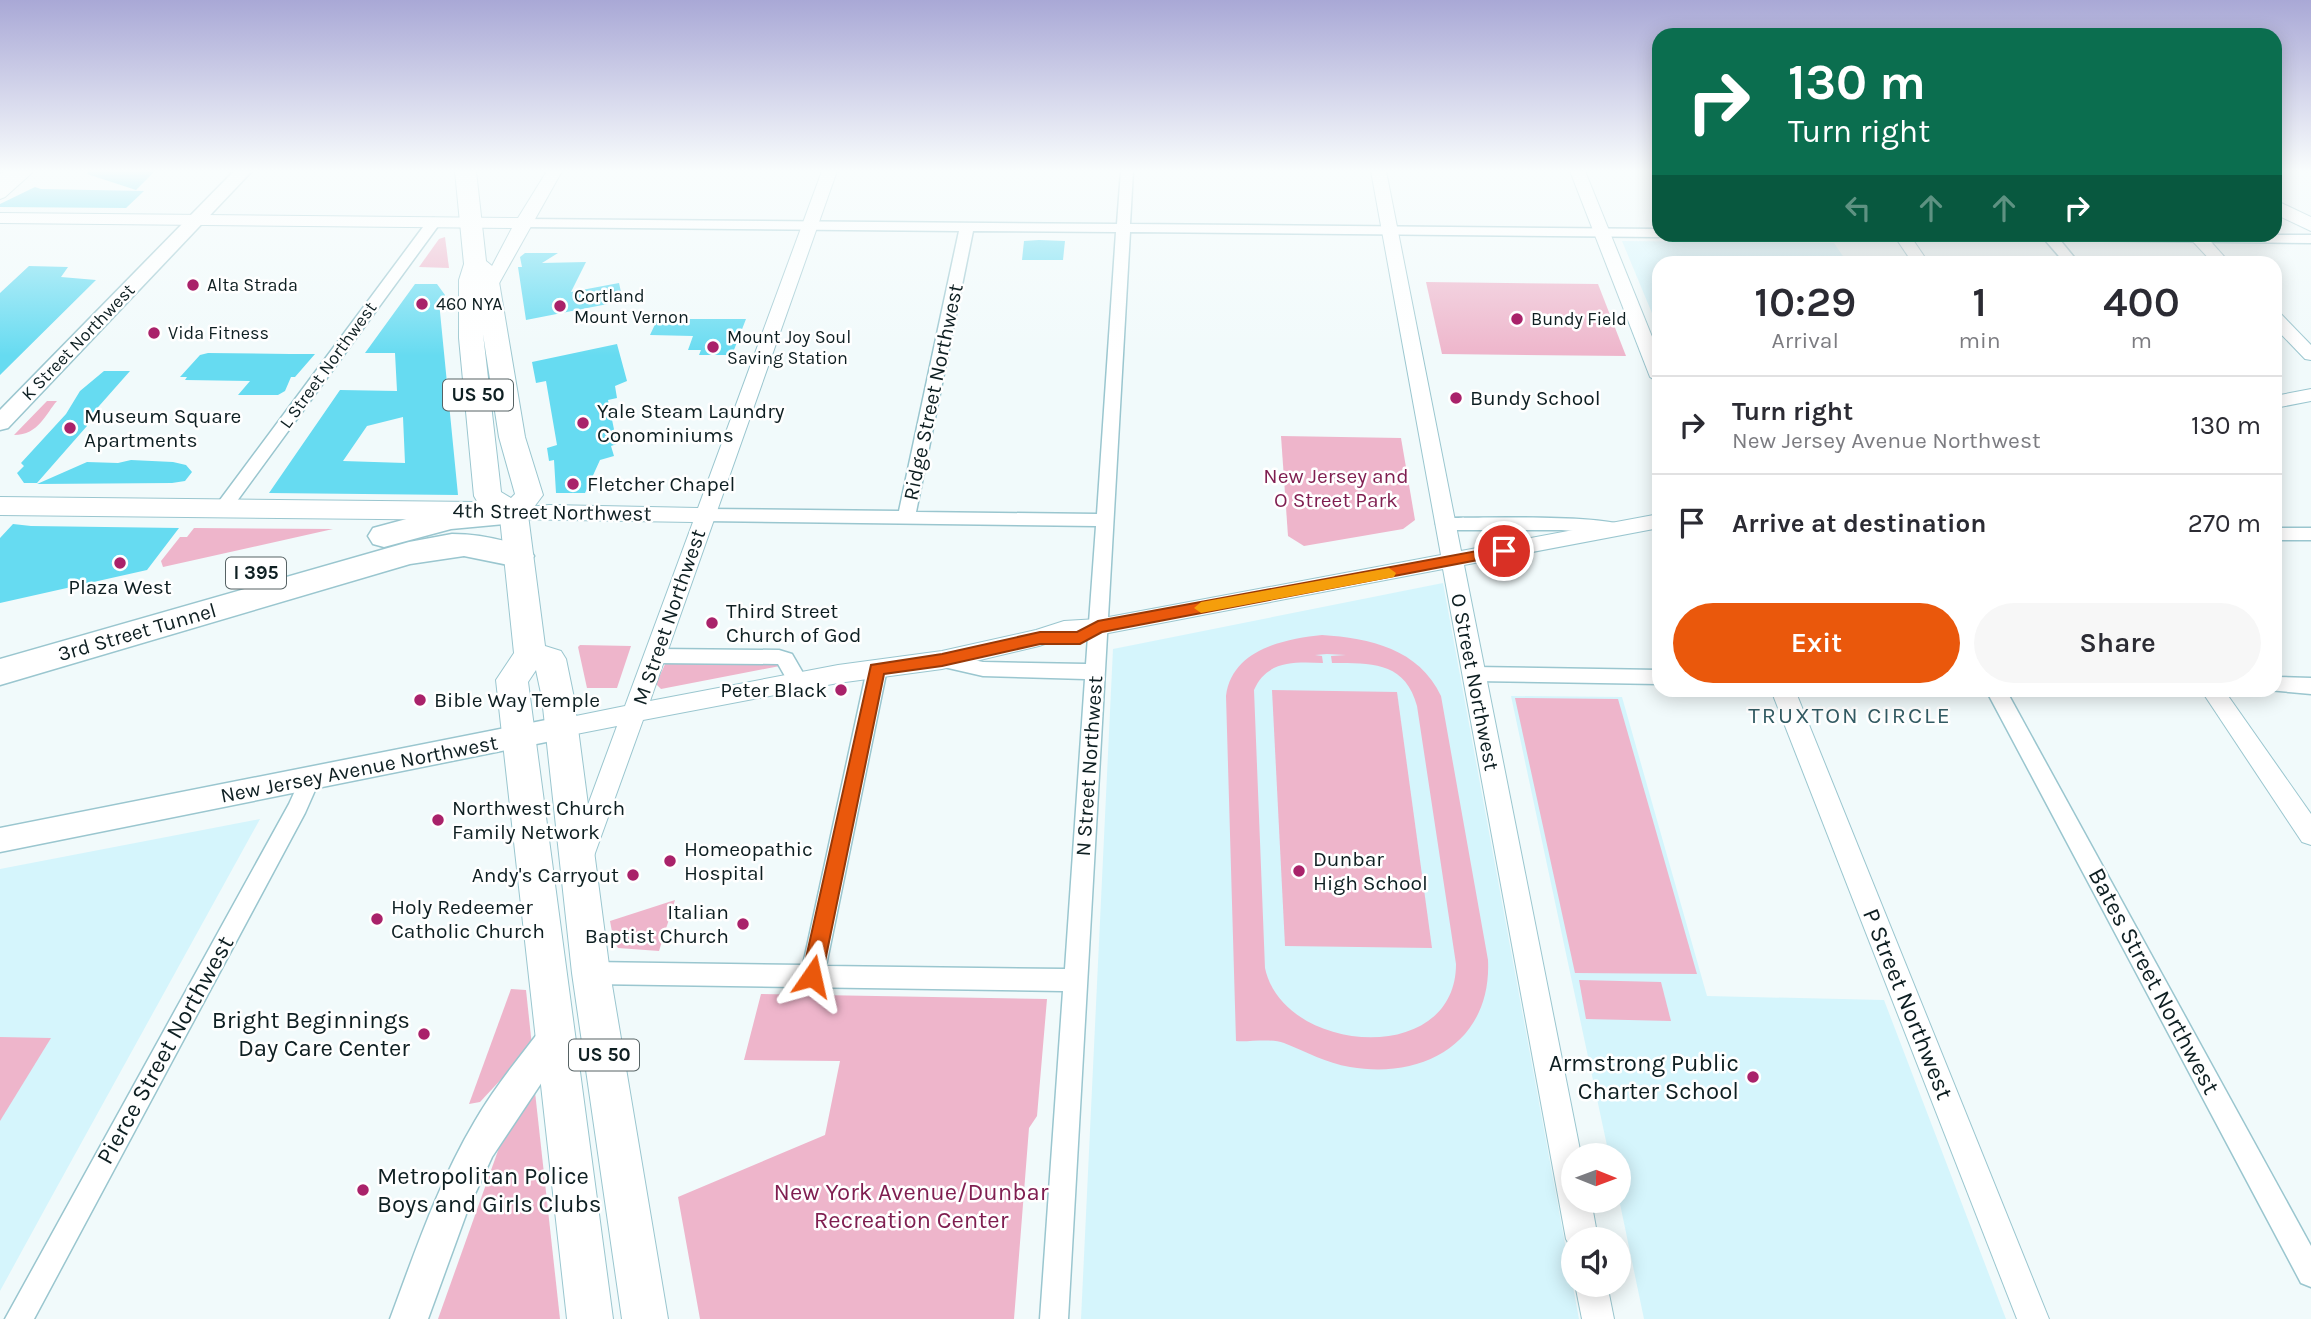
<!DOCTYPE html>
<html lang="en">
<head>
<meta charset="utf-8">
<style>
	:root { --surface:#fff; --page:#f7f7f7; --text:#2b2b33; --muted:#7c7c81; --line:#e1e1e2; --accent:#ea580c }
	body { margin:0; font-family:Karla,sans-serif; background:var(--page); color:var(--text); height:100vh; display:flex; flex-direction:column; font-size:26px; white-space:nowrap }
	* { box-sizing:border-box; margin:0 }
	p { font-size:23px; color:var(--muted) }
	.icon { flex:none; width:38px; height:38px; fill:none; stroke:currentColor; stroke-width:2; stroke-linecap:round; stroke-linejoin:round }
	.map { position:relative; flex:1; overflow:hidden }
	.sheet { position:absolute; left:1652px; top:256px; width:630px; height:441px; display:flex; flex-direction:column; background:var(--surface); border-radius:21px; box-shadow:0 4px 18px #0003 }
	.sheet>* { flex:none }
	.top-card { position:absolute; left:1652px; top:28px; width:630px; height:214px; border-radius:21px; box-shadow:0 4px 18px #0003; background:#0b6e4f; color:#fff; overflow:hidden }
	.needle { width:46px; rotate:91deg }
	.controls { position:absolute; left:1561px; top:1143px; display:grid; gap:14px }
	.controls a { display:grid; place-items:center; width:70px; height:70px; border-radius:50%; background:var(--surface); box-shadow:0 4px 18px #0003; font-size:35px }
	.pin { position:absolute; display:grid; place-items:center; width:60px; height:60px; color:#fff; margin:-30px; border:4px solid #fff; border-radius:50%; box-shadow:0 2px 7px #0007 }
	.me { position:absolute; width:77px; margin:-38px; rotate:11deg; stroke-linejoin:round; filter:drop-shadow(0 0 5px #0008) }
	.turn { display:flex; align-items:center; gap:24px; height:147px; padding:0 21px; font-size:32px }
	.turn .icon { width:91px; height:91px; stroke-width:2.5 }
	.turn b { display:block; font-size:49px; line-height:60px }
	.lanes { display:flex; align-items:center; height:66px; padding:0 21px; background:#0003; justify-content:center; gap:35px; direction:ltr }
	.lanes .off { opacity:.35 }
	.eta { display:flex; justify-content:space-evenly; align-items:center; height:119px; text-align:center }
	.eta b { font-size:42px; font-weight:600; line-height:49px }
	.cta { display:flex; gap:14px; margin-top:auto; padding:14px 21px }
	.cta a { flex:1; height:80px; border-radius:42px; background:var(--accent); color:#fff; font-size:28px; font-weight:600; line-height:80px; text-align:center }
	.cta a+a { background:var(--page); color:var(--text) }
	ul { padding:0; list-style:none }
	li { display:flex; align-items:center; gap:21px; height:98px; padding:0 21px; border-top:2px solid var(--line) }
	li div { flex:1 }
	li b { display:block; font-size:26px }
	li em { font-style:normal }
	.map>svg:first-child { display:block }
</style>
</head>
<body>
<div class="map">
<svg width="2311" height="1319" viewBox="0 0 2311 1319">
	<rect width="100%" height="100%" fill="#f1fafb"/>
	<!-- built -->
	<g fill="#d5f5fc">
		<path d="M1622,241L1834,243L1847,262H1659V330Z"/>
		<path d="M1443,583L1579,1319H1081L1113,649Z"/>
		<path d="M1511,696L1622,697L1707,996L1884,1000L2006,1319H1644L1619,1199V1155H1609Z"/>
		<path d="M260,819L52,1196L0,1291V869Z"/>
	</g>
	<!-- green -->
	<g fill="#eeb5cb" fill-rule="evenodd">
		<path d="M445,237L449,268L419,267L439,239Z"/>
		<path d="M1426,282L1598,284L1626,356L1442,354Z"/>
		<path d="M47,401H57C46,413 39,435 14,435Z"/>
		<path d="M1281,436L1401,438L1415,520L1403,529L1304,546L1288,536Z"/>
		<path d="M194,528L333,529L163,567L161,561L180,537H187Z"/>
		<path d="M1322,635C1370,638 1419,649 1441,696L1488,960C1492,1041 1425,1080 1350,1067C1326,1063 1307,1052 1284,1043C1271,1038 1250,1042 1236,1041L1226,696C1232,650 1283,639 1322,635ZM1327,654L1346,655L1331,656L1332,663C1370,663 1405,661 1417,706L1456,964C1456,1068 1283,1054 1265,968L1254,690C1267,660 1295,662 1323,663L1322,656L1315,655Z"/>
		<path d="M580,645L631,646L617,688H587L578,647Z"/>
		<path d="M666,662H779L780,666L661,689L656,684Z"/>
		<path d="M1272,690L1397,692L1432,948L1285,946Z"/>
		<path d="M1515,698L1618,699L1697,974L1575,973Z"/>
		<path d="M675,900L659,951L618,948L614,942L610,921Z"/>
		<path d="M1579,980L1661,982L1671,1021L1586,1019Z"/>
		<path d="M511,989L526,990L532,1046L480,1102L469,1104Z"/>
		<path d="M761,994L1047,999L1037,1116L1029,1128L1014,1319H700L678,1197L825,1135L840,1061L744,1060Z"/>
		<path d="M0,1037L51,1038L0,1121Z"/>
		<path d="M535,1092L560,1319H438L505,1131Z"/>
	</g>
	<!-- building -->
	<g fill="#66dbf1" fill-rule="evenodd">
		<path d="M88,171H155L136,190L87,174Z"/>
		<path d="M35,187L41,189L144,191L126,208L0,207V204Z"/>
		<path d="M1039,240L1065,241L1063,260H1022L1024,241Z"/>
		<path d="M525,253H558L542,263L586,262L571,292L619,283L623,301L526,320L518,267H522L520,257Z"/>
		<path d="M29,266L68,267L61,277L96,280L0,375V293Z"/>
		<path d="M415,284H437L445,295L440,312L458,495L269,493L340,390L397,391L395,353H365ZM403,417L405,463L343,461L367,426Z"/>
		<path d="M658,318L683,319H746L732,355H699L701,350H688L693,336L650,335Z"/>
		<path d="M617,344L627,381L615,386L617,398L608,400L617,444L611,446L614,456L600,460L585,493H556L554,460L549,461L547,448L557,445L546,381L536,383L532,362Z"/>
		<path d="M208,353L290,354H315L295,377H291L285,391L278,395H238L250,381L185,380L187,377H180L200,355Z"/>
		<path d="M104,371H130L92,414H94L86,422L87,426L37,483H24L17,473L24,466L21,463L66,414L80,391Z"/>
		<path d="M131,460L173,462L186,465L192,472L185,481L172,483L37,484L87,462L118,463Z"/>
		<path d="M13,524L31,526L179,528L147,570L0,603V538Z"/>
	</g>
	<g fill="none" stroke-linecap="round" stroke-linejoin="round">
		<!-- minor casing -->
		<g stroke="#9ac6cf" stroke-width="3">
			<g id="minor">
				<path d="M1121,171H1133L1130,224L1659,229V234H1665L1659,237L1130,232L1068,1319H1040L1063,991L591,984L583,981L579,973L583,965L591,962L803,965L867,669L870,664L877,662L884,664L887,669L826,966L1065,969L1085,679L983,676L935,665L932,660L935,655L942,653L983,662L1086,664L1096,526L705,521L696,515L705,509L899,511L959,231L523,227L516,223L523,219L1117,224ZM973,231L1116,232L1097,514L916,512Z"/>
				<path d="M434,218L441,222L229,512H217L214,508L217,504L429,219Z"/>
				<path d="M1845,234L2311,235V243L2060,240L2078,262H2064L2045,240L1851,238Z"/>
				<path d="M1445,518C1471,518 1617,514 1627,528L1618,534L1561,530H1445L1436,524Z"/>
				<rect x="2275" y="528" width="36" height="12"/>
				<path d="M656,649L779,650L792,654L803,673L800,678L793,680L786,678L778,664L656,663L649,661L646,656L649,651Z"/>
				<path d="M1474,667L1659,670V684L1474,681L1467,679L1464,674L1467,669Z"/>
				<path d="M2275,677L2311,678V694L2268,690H2275Z"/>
				<path d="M1986,690H2006L2311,1246V1287L2301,1283Z"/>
				<path d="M310,771L317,773L320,779L305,813L34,1319H5L289,804L303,773Z"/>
			</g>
		</g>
		<!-- tertiary casing -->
		<g stroke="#9ac6cf" stroke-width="2">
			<g id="tertiary">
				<path d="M17,171H34L5,197L0,199V186Z"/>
				<path d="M547,171H562L497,287L489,292L481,287L512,228L0,223V213L518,218Z"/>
				<path d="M822,171H837L650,701L838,665L942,651L1036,630L1064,621L1098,619L1441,555L1371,171H1386L1461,551L1659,514V528L1464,565L1581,1155H1573V1200H1591L1598,1239H1573V1251L1566,1239L1443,569L1098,635L1065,637L1039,646L942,669L838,683L643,720L590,867L581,870L572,867L568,859L617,726L561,737L553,735L549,728L553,721L561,719L625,706L693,522L507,519L504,514L507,509L549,505L698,508Z"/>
				<path d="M1570,171H1585L1659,354V383L1650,377Z"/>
				<path d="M1893,234H1909L1928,262H1912Z"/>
				<path d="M2186,234H2204L2229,262H2212Z"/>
				<path d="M2275,313L2281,314L2311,345V360L2305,359L2275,328Z"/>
				<path d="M2311,389V401L2275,408V396Z"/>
				<path d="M1771,690H1795L2049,1319H2017Z"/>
				<path d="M2201,690H2224L2311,814V845L2302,842Z"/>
				<path d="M1575,1284H1607L1614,1319H1582Z"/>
			</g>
		</g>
		<!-- secondary casing -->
		<g stroke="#9ac6cf" stroke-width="3">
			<g id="secondary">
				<path d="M234,171H252L8,428L0,430V410Z"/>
				<path d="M561,717L571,720L575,728L571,736L561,739L0,852V828Z"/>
				<path d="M553,1024L565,1029L570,1040L492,1157L468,1209L428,1319H390C415,1252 438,1183 475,1121C494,1088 518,1059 541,1029Z"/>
			</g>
		</g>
		<!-- primary casing -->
		<g stroke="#9ac6cf" stroke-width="2">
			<g id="primary">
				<path d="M6,171H32L29,175L0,188V174Z"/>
				<path d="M2275,200L2311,217V231L2275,214Z"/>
				<path d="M0,497L479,502L488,505L492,511L488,517L479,520L0,515Z"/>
			</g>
		</g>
		<!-- trunk casing -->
		<g stroke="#9ac6cf" stroke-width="2">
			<path id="trunk" d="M455,171H476L486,261L497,270L525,437L543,495L528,515L545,646L561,651L566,659L574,698L610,973L668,1319H622L572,973L542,698L536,670L528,682L613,1319H567L496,680L514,653L500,518L478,503L474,496L459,338V280L464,264ZM483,334L499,437L515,494L511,498L501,492Z"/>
		</g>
		<!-- motorway casing -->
		<g stroke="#9ac6cf" stroke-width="3">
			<g id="motorway">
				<path d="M514,503L525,506L530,514L525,522L451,529L384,547L373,544L368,536L373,528L451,507Z"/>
				<path d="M452,534C479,534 504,540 529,548L534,556L529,564L518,567L464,556L410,564L0,685V659L409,542Z"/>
			</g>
		</g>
		<!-- minor -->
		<use href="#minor" fill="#fff" fill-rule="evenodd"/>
		<!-- tertiary -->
		<use href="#tertiary" fill="#fff" fill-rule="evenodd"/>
		<!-- secondary -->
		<use href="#secondary" fill="#fff" fill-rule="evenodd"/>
		<!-- primary -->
		<use href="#primary" fill="#fff" fill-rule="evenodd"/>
		<!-- trunk -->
		<use href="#trunk" fill="#fff" fill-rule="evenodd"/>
		<!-- motorway -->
		<use href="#motorway" fill="#fff" fill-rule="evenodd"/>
	</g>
	<!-- sky -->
	<linearGradient id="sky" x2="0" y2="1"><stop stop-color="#a9a8d6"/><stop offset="0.48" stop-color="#f9fdfd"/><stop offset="1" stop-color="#f9fdfd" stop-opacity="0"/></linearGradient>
	<rect width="2311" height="356" fill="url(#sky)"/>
	<!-- route -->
	<path fill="#ea580c" stroke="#983908" stroke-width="2" d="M1504,546L1511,551L1509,554L1102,632L1080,644H1040L942,666L884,674L822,976L819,982L812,985L805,982L802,976L871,665L942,654L1040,632H1077L1098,621Z"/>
	<!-- slow -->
	<path fill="#f59e0b" d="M1389,568L1396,573L1394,577L1201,613L1194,608L1201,602Z"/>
	<!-- markers -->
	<g fill="#a9226a" stroke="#fff" stroke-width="2.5">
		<circle cx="193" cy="285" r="7"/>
		<circle cx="422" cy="304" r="7"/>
		<circle cx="560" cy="306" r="7"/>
		<circle cx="1517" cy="319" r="7"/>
		<circle cx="154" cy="333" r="7"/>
		<circle cx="713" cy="347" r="7"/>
		<circle cx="1456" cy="398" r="7"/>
		<circle cx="583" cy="423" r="7"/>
		<circle cx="70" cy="428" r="7"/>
		<circle cx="573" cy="484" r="7"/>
		<circle cx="120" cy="563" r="7"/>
		<circle cx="712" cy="623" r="7"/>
		<circle cx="841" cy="690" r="7"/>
		<circle cx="420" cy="700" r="7"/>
		<circle cx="438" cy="820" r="7"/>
		<circle cx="670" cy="861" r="7"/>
		<circle cx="1299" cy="871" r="7"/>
		<circle cx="633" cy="875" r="7"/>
		<circle cx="377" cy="919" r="7"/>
		<circle cx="743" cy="924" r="7"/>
		<circle cx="424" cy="1034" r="7"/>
		<circle cx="1753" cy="1077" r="7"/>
		<circle cx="363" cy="1190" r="7"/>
	</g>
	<g text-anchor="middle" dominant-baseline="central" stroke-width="5" stroke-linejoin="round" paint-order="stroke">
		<!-- far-poi labels -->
		<g font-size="18" fill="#0e1f22" stroke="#fff" text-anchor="start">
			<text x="207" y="285">Alta Strada</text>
			<text x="574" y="296">Cortland<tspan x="574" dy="21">Mount Vernon</tspan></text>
			<text x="436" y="304">460 NYA</text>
			<text x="1531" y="319">Bundy Field</text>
			<text x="168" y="333">Vida Fitness</text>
			<text x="727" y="337">Mount Joy Soul<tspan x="727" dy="21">Saving Station</tspan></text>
		</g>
		<!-- far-street labels -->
		<g font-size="18" fill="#0e1f22" stroke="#fff">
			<text transform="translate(78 342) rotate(-46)">K Street Northwest</text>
			<text transform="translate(328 365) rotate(-54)">L Street Northwest</text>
		</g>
		<!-- shield labels -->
		<g fill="#fff" stroke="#566264" stroke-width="2">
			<rect x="443" y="379.5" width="70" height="31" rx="5"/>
			<rect x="226" y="557.5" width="60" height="31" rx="5"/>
			<rect x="569" y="1039.5" width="70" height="31" rx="5"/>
		</g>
		<g font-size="19" font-weight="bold" fill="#0e1f22">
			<text x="478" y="395">US 50</text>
			<text x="256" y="573">I 395</text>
			<text x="604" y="1055">US 50</text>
		</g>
		<!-- street labels -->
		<g font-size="21" fill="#0e1f22" stroke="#fff">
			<text transform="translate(933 392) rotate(-78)">Ridge Street Northwest</text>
			<text transform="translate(552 512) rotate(1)">4th Street Northwest</text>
			<text transform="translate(669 617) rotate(-71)">M Street Northwest</text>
			<text transform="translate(137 632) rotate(-16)">3rd Street Tunnel</text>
			<text transform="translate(1475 682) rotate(79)">O Street Northwest</text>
			<text transform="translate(1089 766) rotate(-86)">N Street Northwest</text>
			<text transform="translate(359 769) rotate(-11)">New Jersey Avenue Northwest</text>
		</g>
		<!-- poi labels -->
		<g font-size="21" fill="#0e1f22" stroke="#fff" text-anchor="start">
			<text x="1470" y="398">Bundy School</text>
			<text x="597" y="411">Yale Steam Laundry<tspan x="597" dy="24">Conominiums</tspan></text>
			<text x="84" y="416">Museum Square<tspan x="84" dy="24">Apartments</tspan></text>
			<text x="587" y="484">Fletcher Chapel</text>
			<text x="120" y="587" text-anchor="middle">Plaza West</text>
			<text x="726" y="611">Third Street<tspan x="726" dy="24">Church of God</tspan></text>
			<text x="827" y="690" text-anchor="end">Peter Black</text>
			<text x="434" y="700">Bible Way Temple</text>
			<text x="452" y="808">Northwest Church<tspan x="452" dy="24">Family Network</tspan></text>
			<text x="684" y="849">Homeopathic<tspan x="684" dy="24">Hospital</tspan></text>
			<text x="1313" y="859">Dunbar<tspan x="1313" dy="24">High School</tspan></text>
			<text x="619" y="875" text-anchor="end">Andy's Carryout</text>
			<text x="391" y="907">Holy Redeemer<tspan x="391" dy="24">Catholic Church</tspan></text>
			<text x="729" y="912" text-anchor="end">Italian<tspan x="729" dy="24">Baptist Church</tspan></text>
		</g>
		<!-- park labels -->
		<g font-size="21" fill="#7f1e50" stroke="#fff">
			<text x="1336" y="476">New Jersey and<tspan x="1336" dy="24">O Street Park</tspan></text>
		</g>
		<!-- neighbourhood labels -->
		<g font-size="23" letter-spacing="2" fill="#325b63" stroke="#fff">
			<text x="1850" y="715">TRUXTON CIRCLE</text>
		</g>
		<!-- near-street labels -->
		<g font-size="24" fill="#0e1f22" stroke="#fff">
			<text transform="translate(2154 981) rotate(62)">Bates Street Northwest</text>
			<text transform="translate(1908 1004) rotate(68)">P Street Northwest</text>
			<text transform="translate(165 1050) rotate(-61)">Pierce Street Northwest</text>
		</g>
		<!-- near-poi labels -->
		<g font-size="24" fill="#0e1f22" stroke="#fff" text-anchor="end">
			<text x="410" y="1020">Bright Beginnings<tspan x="410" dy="28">Day Care Center</tspan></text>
			<text x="1739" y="1063">Armstrong Public<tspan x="1739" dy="28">Charter School</tspan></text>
			<text x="377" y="1176" text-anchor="start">Metropolitan Police<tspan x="377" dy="28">Boys and Girls Clubs</tspan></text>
		</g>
		<!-- near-park labels -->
		<g font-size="24" fill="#7f1e50" stroke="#fff">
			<text x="911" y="1192">New York Avenue/Dunbar<tspan x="911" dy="28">Recreation Center</tspan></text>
		</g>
	</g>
</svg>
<div class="controls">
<a><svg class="needle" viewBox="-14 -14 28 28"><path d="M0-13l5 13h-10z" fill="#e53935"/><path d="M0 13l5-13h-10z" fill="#7c7c81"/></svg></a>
<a><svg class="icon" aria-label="sound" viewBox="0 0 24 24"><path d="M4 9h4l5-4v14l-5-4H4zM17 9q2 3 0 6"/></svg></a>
</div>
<div class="pin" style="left:1504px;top:551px;background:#d93025"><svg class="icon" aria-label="arrive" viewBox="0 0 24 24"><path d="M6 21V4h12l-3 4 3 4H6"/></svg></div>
<svg class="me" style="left:812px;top:976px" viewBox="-20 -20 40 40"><path d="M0-17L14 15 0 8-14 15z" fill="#ea580c" stroke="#fff" stroke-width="4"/></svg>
<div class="top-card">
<div class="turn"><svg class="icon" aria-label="right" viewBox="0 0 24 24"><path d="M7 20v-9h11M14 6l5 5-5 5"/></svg><div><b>130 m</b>Turn right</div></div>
<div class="lanes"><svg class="icon off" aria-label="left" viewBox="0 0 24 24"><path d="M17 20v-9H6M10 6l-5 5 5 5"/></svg><svg class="icon off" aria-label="ahead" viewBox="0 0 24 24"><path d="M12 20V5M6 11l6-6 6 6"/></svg><svg class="icon off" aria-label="ahead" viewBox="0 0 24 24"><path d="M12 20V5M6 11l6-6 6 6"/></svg><svg class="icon" aria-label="right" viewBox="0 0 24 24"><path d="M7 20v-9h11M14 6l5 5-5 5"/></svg></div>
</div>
<section class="sheet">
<div class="eta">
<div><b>10:29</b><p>Arrival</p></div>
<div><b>1</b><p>min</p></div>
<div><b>400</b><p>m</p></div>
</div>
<ul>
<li><svg class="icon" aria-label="right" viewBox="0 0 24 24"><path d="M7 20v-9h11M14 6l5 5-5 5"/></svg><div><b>Turn right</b><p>New Jersey Avenue Northwest</p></div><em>130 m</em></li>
<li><svg class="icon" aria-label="arrive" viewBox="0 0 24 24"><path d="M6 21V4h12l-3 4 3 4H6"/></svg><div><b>Arrive at destination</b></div><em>270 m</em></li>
</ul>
<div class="cta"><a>Exit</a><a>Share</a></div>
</section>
</div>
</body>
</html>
